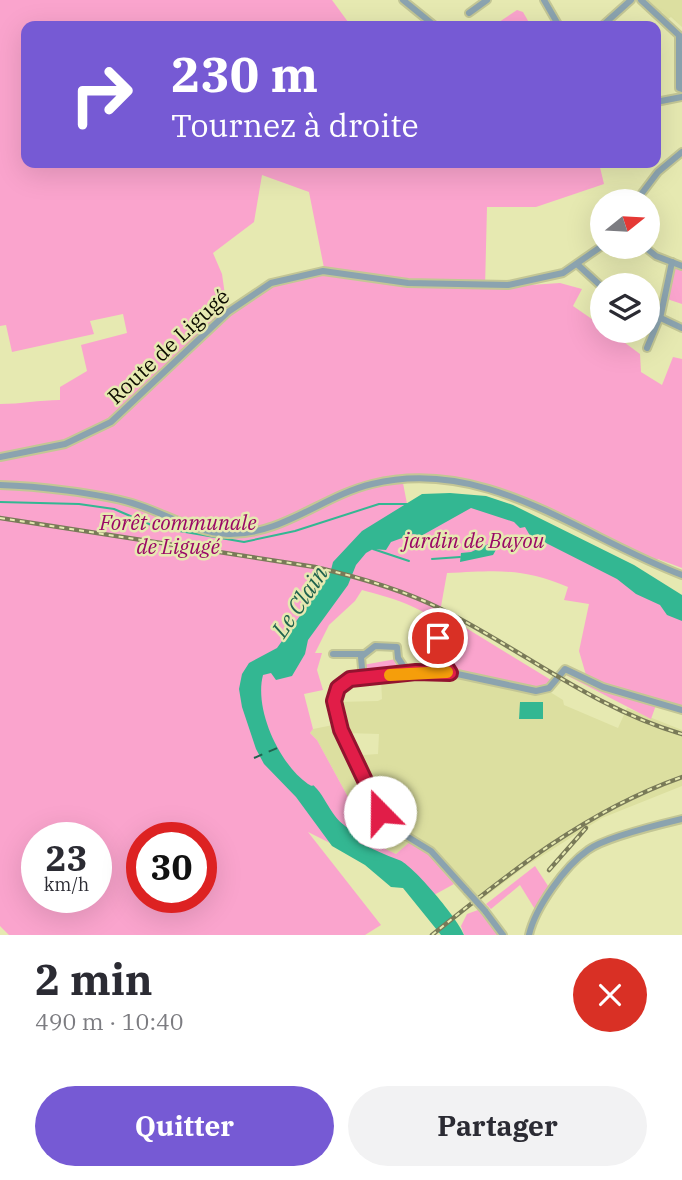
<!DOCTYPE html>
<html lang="fr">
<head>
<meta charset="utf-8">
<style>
	:root { --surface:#fff; --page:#f2f2f3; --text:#2b2b33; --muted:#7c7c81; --accent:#765ad4 }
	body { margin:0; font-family:"IBM Plex Serif",serif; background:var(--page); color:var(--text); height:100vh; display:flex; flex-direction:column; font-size:26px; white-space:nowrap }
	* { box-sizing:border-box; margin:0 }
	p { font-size:23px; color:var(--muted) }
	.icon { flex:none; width:38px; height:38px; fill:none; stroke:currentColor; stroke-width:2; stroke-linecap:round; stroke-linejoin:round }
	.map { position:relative; height:935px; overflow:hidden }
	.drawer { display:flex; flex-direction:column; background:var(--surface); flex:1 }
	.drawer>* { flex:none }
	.top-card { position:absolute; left:21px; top:21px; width:640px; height:147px; border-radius:14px; box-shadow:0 7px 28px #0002; background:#765ad4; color:#fff; overflow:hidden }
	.needle { width:46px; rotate:72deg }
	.buttons { position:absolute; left:590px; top:189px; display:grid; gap:14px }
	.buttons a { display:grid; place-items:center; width:70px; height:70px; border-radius:50%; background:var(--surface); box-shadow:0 7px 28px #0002; font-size:35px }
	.speed { position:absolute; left:21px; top:822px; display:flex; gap:14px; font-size:35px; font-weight:700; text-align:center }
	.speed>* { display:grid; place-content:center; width:91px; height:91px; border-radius:50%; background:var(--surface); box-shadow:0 7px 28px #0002; line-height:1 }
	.speed small { font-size:18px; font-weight:400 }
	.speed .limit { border:10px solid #d22; background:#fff; color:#111 }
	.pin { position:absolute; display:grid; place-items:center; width:60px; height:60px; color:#fff; margin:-30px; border:4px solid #fff; border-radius:50%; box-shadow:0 2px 7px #0007 }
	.me { position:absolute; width:77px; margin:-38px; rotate:338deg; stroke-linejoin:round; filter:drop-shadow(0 0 5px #0008) }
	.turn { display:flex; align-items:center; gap:24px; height:147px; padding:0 35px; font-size:32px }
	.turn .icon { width:91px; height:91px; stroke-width:2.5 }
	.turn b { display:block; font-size:49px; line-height:60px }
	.round { display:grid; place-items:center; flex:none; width:74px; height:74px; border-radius:37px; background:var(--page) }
	.summary { display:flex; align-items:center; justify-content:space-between; height:119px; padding:0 35px }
	h1 { font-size:42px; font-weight:800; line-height:52px }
	.action { display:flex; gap:14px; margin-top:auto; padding:14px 35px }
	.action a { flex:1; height:80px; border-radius:42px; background:var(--accent); color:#fff; font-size:28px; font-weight:800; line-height:80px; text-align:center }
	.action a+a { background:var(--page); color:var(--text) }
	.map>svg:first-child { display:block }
</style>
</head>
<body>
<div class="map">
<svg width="682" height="935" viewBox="0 0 682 935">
	<rect width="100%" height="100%" fill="#e6e9b1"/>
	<!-- built -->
	<g fill="#dcdfa0">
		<path d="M644,0H682V27L671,17L668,19L662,12L658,13Z"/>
		<path d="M437,673L535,693L550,692L563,700L564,705L618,728L627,708L682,730V786L602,818L526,866L473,906L429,856L411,842L396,854L373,843L317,740L310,733L313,729L338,724L349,756L378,754L379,734L346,733L337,702L378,701L382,699L381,679Z"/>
	</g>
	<!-- green -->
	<g fill="#faa4cd" fill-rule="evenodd">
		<path d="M0,0H332L351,26H26V163H599L604,184L536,207H487L485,288L560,283L582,289L573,306L602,326V331H609L640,354L641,372L662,385L673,357L682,359V568L658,559L655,562C592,533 469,453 403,483L408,509L440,499L496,510L682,609V709L603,685L586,675L579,651L589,604L564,600L568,587C520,567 497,571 447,573L440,612L551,680L541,688L530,689L451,668C442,656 446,645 442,632C435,608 383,596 362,590L355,601L329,625L315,653H322L317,670L323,690L304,694L313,729L310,733L317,740L373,843L396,854L411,841L429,855L454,884L434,895L308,832L381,925L365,935H9L0,926V404C21,404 39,400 60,400V387L87,371L81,345L127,333L123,314L90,321L94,334L12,352L6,325L0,326ZM262,175L309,192L325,273L277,284L228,316L222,274L213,253L254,222ZM37,838H96V898H37ZM142,838H201V898H142Z"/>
		<path d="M517,10L523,12L531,26H493Z"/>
		<path d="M675,266L682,269V304L667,299Z"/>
		<path d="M396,659L395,663L404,671L366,676L364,672L366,666L363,665Z"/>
		<path d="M564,674L656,705L651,719Z"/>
		<path d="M535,866L550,889L536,911L520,885L491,909L486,904Z"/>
		<path d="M478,910L498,935H464L461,926L467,914Z"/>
	</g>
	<!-- water -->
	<g fill="#33b792">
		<path d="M450,493L486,496L513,505L634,565L682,595V621L667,615L660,605L636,594L617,579L542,541L532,539L525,527L520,528L514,522L471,508L421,536L413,534L391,542L386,550L373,549L366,553L356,565L348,585L308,640L305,654L292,676L276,680L271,673L263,675C254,709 279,764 308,784C316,789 310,781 317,789C324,797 328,807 335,816C342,826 356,831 359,843C371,848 385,855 399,860C412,864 460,921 464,935H441L403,888L391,887L365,865L332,846L296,797L264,764L256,749L242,707L239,689L242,674L249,663L277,648L330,574L333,562L362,531L422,494Z"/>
		<path d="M495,541L497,548L493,555L460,562L461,553L471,552Z"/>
		<path d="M520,702H543V719H519Z"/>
	</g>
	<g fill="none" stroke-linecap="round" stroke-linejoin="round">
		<!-- stream -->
		<g stroke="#33b792" stroke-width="2">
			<path d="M0,502L79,504L114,509L156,527L244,542L295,531L379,504H407"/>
			<path d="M373,549L409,561"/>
			<path d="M432,559L460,557"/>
		</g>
		<!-- ferry -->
		<path stroke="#20624e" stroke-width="2" stroke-dasharray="9 7" stroke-linecap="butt" d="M254,758L282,746"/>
		<!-- minor casing -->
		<g stroke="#c3c695" stroke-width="10">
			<g id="minor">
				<path d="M403,0L435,26"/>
				<path d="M544,0L559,26"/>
				<path d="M641,0L682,38"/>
				<path d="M469,13L487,0"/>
				<path d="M602,26L631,0"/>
				<path d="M679,36V88L682,89"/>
				<path d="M656,102L682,97"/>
				<path d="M636,201L658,172L682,152"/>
				<path d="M645,247L656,256L682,266"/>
				<path d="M578,265L602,287"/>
				<path d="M648,312L682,328"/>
				<path d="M647,348L661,314L672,262"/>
				<path d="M0,457L65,444L111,422L228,312L271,283L323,271L408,283L508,285L563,273L602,246"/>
				<path d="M0,485C37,486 97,493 132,503C163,512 195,533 228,534C283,535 322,496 372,484C486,456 581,537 682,575"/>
				<path d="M428,622C445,632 437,658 450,673"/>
				<path d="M333,654H363"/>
				<path d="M363,679L361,657L375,646L397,647L398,658L408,673"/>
				<path d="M467,891L431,851L395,829L380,812L341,730L334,701L340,684L350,679L448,672L536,691L549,688L565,669L603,687L682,710"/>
				<path d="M485,911L503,935"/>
				<path d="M529,935C535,908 565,866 588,850C604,838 661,824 682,819"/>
			</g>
		</g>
		<!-- minor -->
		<use href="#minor" stroke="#8ba3af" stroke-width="6"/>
		<!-- rail casing -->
		<g stroke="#797a58" stroke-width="4.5">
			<g id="rail">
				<path d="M0,518L315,567C358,577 401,589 441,609C523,650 593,708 682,734"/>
				<path d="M549,870L586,828"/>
				<path d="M432,935C510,872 586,811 682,777"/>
			</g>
		</g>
		<!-- rail -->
		<use href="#rail" stroke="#e6e9b1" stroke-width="2" stroke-dasharray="5" stroke-linecap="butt"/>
		<!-- minor-bridge casing -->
		<g stroke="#c3c695" stroke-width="10" stroke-linecap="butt">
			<path id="minor-bridge" d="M467,891L485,911"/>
		</g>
		<!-- minor-bridge -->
		<use href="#minor-bridge" stroke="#8ba3af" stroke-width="6"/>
	</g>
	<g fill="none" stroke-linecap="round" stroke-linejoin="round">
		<!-- route casing -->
		<g stroke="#92132f" stroke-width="18">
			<path id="route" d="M380,812L341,730L334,701L338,688L350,679L416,672L450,673L441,659L438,638"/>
		</g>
		<!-- route -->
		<use href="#route" stroke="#e11d48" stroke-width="12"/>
		<!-- slow -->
		<path stroke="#f59e0b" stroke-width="12" d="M390,675L447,672"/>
	</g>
	<g text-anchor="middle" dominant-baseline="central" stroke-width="5" stroke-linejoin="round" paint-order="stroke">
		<!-- street labels -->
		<g font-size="21" fill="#0d0c00" stroke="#e6e9b1">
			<text transform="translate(168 346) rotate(-43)">Route de Ligugé</text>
		</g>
		<!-- park labels -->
		<g font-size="21" font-style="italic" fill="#9a0765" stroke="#e6e9b1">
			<text x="178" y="522">Forêt communale<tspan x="178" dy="24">de Ligugé</tspan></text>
			<text x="474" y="540">jardin de Bayou</text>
		</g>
		<!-- water labels -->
		<g font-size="23" font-style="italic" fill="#20624e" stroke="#e6e9b1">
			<text transform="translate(299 601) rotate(-56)">Le Clain</text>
		</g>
	</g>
</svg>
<div class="buttons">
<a><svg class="needle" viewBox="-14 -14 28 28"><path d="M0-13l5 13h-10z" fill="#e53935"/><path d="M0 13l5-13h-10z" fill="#7c7c81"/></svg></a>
<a><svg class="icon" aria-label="layers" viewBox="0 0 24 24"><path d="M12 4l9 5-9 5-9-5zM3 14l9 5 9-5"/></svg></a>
</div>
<div class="speed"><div>23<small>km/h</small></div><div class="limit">30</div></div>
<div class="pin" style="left:438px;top:638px;background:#d93025"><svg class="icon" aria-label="arrive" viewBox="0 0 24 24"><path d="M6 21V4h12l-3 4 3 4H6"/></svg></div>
<svg class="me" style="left:380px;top:812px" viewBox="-20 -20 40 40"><circle r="19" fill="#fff"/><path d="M0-13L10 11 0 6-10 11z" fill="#e11d48"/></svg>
<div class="top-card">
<div class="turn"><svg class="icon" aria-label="right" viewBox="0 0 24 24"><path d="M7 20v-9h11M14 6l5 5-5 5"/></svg><div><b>230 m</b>Tournez à droite</div></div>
</div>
</div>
<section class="drawer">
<div class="summary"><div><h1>2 min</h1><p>490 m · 10:40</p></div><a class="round" style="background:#d93025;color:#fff"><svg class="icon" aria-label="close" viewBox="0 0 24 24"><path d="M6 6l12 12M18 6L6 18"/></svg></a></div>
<div class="action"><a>Quitter</a><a>Partager</a></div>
</section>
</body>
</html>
